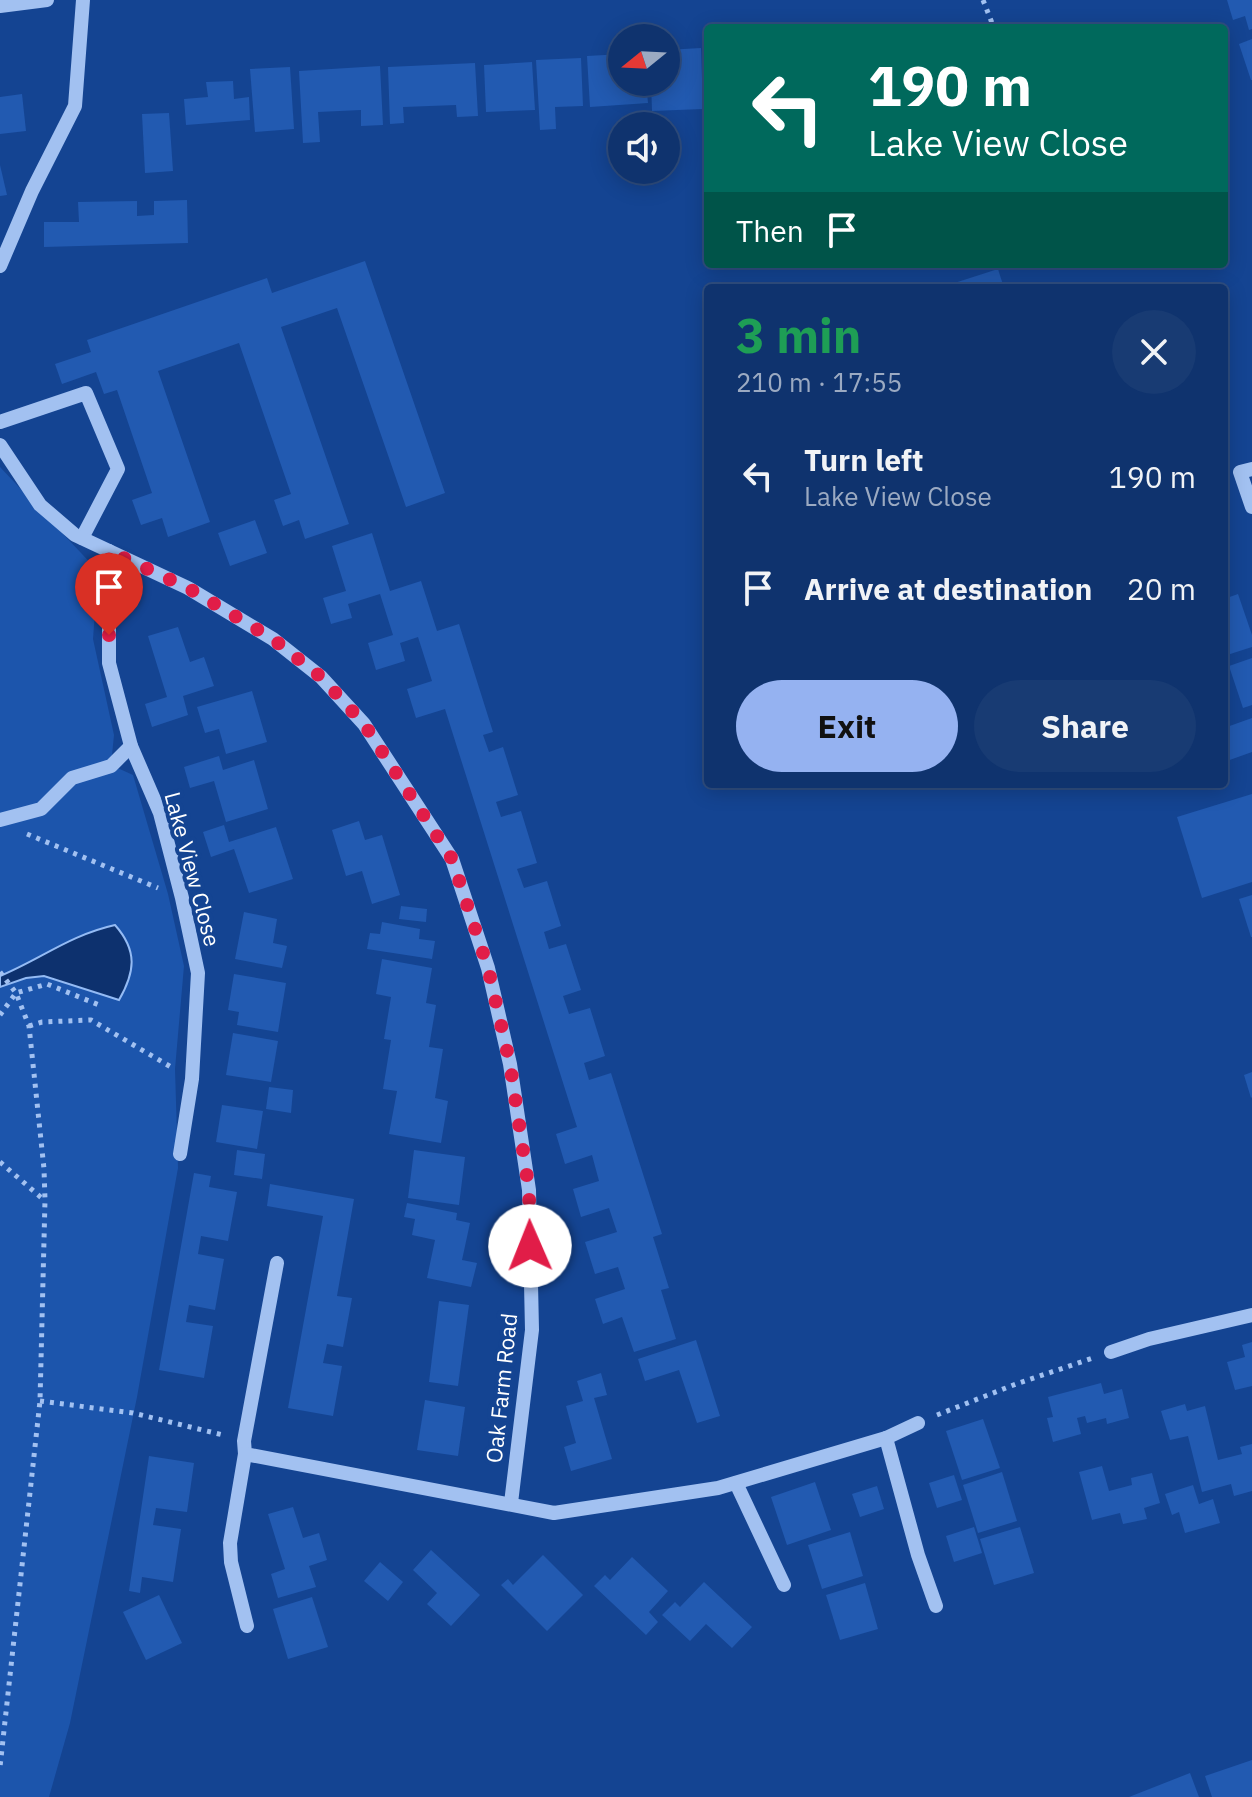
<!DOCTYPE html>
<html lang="en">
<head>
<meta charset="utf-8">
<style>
	:root { --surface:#0f336e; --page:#183b73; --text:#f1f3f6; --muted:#9baac2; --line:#2f4e81; --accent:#95b2f1 }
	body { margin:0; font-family:"IBM Plex Sans",sans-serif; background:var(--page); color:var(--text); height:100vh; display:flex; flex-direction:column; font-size:30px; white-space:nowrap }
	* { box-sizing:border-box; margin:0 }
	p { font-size:26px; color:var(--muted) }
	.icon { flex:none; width:44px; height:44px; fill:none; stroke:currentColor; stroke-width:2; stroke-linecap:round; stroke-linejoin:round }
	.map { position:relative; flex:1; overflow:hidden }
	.details { position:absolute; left:704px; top:284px; width:524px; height:504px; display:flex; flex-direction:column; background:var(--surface); border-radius:8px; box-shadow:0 4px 20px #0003,0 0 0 2px var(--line) }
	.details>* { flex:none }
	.banner { position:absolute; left:704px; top:24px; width:524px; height:244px; border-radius:8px; box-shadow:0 4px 20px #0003,0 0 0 2px var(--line); background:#00695c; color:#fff; overflow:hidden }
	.needle { width:52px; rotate:252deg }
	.buttons { position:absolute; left:608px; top:24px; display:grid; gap:16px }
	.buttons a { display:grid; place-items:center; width:72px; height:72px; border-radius:50%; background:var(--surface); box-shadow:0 4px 20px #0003,0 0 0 2px var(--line); font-size:40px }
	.pin { position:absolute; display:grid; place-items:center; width:68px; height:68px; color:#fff; margin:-82px -34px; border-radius:50% 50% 50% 0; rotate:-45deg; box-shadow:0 0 8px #0007 }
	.pin .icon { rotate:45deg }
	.me { position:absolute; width:88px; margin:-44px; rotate:359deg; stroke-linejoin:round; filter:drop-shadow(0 0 6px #0008) }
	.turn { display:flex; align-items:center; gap:28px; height:168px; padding:0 32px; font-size:36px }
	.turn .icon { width:104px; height:104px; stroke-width:2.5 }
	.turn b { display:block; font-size:56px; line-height:68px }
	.then { display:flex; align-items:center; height:76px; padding:0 32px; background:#0003; gap:16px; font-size:30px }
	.round { display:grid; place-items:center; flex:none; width:84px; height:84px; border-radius:42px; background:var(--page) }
	.overview { display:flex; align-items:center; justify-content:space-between; height:136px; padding:0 32px }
	h1 { font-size:48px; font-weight:700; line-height:60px; color:#1e9e55 }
	.action { display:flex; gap:16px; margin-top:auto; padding:16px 32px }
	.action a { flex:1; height:92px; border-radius:48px; background:var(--accent); color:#111; font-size:32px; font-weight:700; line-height:92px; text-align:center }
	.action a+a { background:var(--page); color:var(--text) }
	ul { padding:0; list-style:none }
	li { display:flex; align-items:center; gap:24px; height:112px; padding:0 32px }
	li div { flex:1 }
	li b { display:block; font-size:30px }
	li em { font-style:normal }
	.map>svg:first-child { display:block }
</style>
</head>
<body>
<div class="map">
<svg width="1252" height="1797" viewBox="0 0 1252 1797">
	<rect width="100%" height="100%" fill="#144492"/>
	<!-- green -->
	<path fill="#1c55ac" d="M0,467L98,571L93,639L114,735L111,765L133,775L168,894L184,966L175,1069L178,1168L137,1397L70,1723L49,1797H0Z"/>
	<!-- water -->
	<path fill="#0d316e" stroke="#94bbf4" stroke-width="2" d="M115,925C138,951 135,972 119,1000L44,976L26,978L0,987V976C41,959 70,935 115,925Z"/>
	<!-- building -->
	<g fill="#225ab1">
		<path d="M1227,0H1252V29L1249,30L1245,16L1233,20Z"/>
		<path d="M1252,39V80H1251L1239,44Z"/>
		<path d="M701,48L703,109L652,111L651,82H666V50Z"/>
		<path d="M622,54V82H646L648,103L590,107L587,56Z"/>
		<path d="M581,58L583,106L555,107L556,129L540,130L536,60Z"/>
		<path d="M532,62L535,110L486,112L484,65Z"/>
		<path d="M475,63L478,116L457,117L456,105L403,107L404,123L390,124L388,67Z"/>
		<path d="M380,66L383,125L361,126V110L318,112L320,142L303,143L299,71Z"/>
		<path d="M290,67L294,129L255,132L250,69Z"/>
		<path d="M233,81L234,99L249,97L250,120L186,125L184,99L208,97L206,82Z"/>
		<path d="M22,94L26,131L0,134V97Z"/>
		<path d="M169,113L173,171L145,173L142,114Z"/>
		<path d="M0,165L7,195L0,196Z"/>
		<path d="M187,200L188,243L44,247V222H79L78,202L137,201V216L154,215V201Z"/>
		<path d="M365,261L445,493L406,507L337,308L281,327L349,524L305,539L299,520L283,526L274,500L291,494L239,343L158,371L210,522L168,537L162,518L141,525L132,500L152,493L117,390L104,394L96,372L62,384L55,364L91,352L87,340L267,278L272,293Z"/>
		<path d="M998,269L1004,288H942V287Z"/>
		<path d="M255,520L267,553L230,566L218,533Z"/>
		<path d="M372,533L390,591L421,581L437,631L459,624L493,732L483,735L489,752L503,747L518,795L496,802L501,817L521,811L537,863L517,869L524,888L547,881L561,926L544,932L549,949L566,944L581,990L563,996L569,1014L590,1008L605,1056L584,1063L589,1080L611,1073L662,1234L653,1237L669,1288L661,1290L676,1339L634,1352L622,1317L603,1324L595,1299L625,1289L618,1267L595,1274L585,1242L617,1232L609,1208L581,1217L573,1189L599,1181L592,1155L565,1164L556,1134L577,1127L445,709L416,718L407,689L432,681L418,637L400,643L405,661L376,670L368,643L393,635L380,594L348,604L352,618L331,624L323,598L346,591L332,546Z"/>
		<path d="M1238,594L1252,635V647L1224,656V599Z"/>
		<path d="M178,627L190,662L204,657L214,686L183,696L188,715L152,727L145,704L167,697L148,636Z"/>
		<path d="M1252,658V705L1243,708L1229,666Z"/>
		<path d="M252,691L267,742L226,754L219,729L205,733L197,707Z"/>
		<path d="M1252,718V752L1224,762V728Z"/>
		<path d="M219,756L223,770L254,760L268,809L226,822L214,781L190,788L184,767Z"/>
		<path d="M1252,794V882L1202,898L1177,817Z"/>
		<path d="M359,821L365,840L382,835L400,895L372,904L362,871L346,876L332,830Z"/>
		<path d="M224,825L229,842L276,827L293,879L249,893L234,849L211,857L203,832Z"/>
		<path d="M1252,895V937H1251L1239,899Z"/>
		<path d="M401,906L427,909L426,922L399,919Z"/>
		<path d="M244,912L277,919L273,943L287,946L282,968L235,959Z"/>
		<path d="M382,922L420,929L419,939L435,941L432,959L367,949L370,933L380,934Z"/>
		<path d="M382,959L432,968L426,1003L436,1005L429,1047L443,1049L435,1098L448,1101L441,1143L389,1134L397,1091L383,1089L391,1040L384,1039L391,997L376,994Z"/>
		<path d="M234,974L286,983L278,1032L237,1025L239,1012L228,1010Z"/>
		<path d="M233,1033L278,1041L271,1082L226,1075Z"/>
		<path d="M1252,1072V1097L1251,1098L1244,1075Z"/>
		<path d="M269,1087L293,1090L291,1113L266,1109Z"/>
		<path d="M222,1105L263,1111L257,1149L216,1142Z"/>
		<path d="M237,1150L265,1154L262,1179L234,1175Z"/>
		<path d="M414,1150L465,1157L459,1205L408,1198Z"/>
		<path d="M194,1173L211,1176L209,1187L237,1192L228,1241L201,1236L198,1254L224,1259L215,1310L189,1305L186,1322L213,1326L204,1378L159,1370Z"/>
		<path d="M270,1184L354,1199L337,1296L352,1298L343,1347L327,1344L323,1363L342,1366L333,1416L288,1408L323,1216L267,1206Z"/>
		<path d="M407,1203L457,1213L456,1220L470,1223L462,1260L477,1263L471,1287L427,1278L435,1240L412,1235L415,1219L404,1217Z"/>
		<path d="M439,1301L469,1305L458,1386L429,1382Z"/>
		<path d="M696,1340L720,1416L697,1423L679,1370L645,1381L638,1359Z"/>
		<path d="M1252,1342V1386L1235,1390L1227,1362L1245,1357L1242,1345Z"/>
		<path d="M601,1373L607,1395L594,1398L612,1459L571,1471L564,1447L576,1443L566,1406L583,1401L577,1381Z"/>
		<path d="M1101,1383L1104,1394L1122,1389L1129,1418L1107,1424L1106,1418L1087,1423L1085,1416L1077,1418L1081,1434L1053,1442L1047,1418L1053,1417L1048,1397Z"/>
		<path d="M425,1400L465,1407L458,1456L417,1450Z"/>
		<path d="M1185,1404L1187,1411L1205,1406L1218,1460L1242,1454L1240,1447L1252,1444V1491L1234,1496L1231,1484L1202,1492L1188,1436L1170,1440L1161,1411Z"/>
		<path d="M983,1419L1000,1468L962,1480L946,1431Z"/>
		<path d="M149,1456L194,1463L187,1512L156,1508L153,1525L181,1529L173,1582L142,1577L140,1593L129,1591Z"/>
		<path d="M1102,1466L1109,1491L1132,1485L1131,1478L1152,1473L1160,1503L1144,1508L1147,1519L1123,1524L1120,1513L1092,1520L1079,1472Z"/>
		<path d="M1002,1472L1017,1521L978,1533L963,1485Z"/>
		<path d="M954,1475L962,1500L937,1508L929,1483Z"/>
		<path d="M815,1482L831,1530L787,1545L771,1497Z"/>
		<path d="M1193,1485L1199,1504L1213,1499L1220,1523L1185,1533L1179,1512L1172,1515L1165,1494Z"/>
		<path d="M877,1486L884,1509L860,1517L852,1494Z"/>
		<path d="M293,1507L303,1538L319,1533L327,1560L309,1566L316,1587L278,1598L271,1574L285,1569L268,1514Z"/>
		<path d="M974,1527L982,1553L954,1562L946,1536Z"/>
		<path d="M1020,1527L1034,1573L994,1585L980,1539Z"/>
		<path d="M850,1532L863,1576L822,1589L808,1545Z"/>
		<path d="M431,1550L480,1595L451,1626L427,1604L437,1593L413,1570Z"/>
		<path d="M543,1555L583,1595L547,1631L501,1585L508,1579L513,1585Z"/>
		<path d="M632,1557L668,1591L649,1612L658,1622L646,1635L594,1586L605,1575L610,1580Z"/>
		<path d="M380,1562L403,1582L388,1601L364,1581Z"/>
		<path d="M704,1582L752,1627L732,1648L706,1624L690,1641L662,1615L675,1602L680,1607Z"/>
		<path d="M865,1583L878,1629L840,1640L826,1595Z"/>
		<path d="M159,1595L182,1643L146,1660L123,1612Z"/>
		<path d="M312,1597L328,1647L288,1659L273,1609Z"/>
		<path d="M1252,1760V1797H1212L1205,1776Z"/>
		<path d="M1190,1773L1199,1797H1129Z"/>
	</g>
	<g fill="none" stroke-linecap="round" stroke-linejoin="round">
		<!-- path -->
		<g stroke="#a2c1f1" stroke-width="5" stroke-dasharray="4 6" stroke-linecap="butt">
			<path d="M983,0L994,28"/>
			<path d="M27,834L158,888"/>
			<path d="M0,972L16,993L29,1026L44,1169L45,1200L40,1401L0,1767"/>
			<path d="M0,1015L16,993L47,984L99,1005"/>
			<path d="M29,1026L42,1022L91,1020L171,1067"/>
			<path d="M0,1162L44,1200"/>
			<path d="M40,1401L133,1413L223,1435"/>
			<path d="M937,1415L1016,1384L1093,1358"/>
		</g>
		<!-- minor -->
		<g stroke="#a2c1f1" stroke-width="14">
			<path d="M0,6L47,0"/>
			<path d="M0,266L32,191L75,106L83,0"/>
			<path d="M0,422L86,393L118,469L82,538"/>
			<path d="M0,445L40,505L75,535L188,588L273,639L321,677L364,724L452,859L488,968L510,1064L529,1190L532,1330L511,1503"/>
			<path d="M1252,469L1240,472L1252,507"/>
			<path d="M109,551V663L131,746L160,813L182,898L198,973L192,1079L180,1154"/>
			<path d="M0,820L41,809L72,778L111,766L131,746"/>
			<path d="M277,1263L244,1441L245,1454L554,1513L718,1488L886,1438L918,1423"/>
			<path d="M1111,1352L1149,1339L1252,1315"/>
			<path d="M886,1438L918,1555L936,1606"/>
			<path d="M245,1454L230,1543L231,1562L247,1626"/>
			<path d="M736,1483L784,1585"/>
		</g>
	</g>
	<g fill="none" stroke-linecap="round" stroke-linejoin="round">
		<!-- route -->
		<path stroke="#e11d48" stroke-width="14" stroke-dasharray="0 25.2" d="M109,635V551L188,588L273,639L321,677L364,724L452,859L488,968L510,1064L529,1190L530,1246"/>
	</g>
	<g text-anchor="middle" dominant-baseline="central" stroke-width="8" stroke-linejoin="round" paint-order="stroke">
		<!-- street labels -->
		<g font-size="22" fill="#fff" stroke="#144492">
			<text transform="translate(193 869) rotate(75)">Lake View Close</text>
			<text transform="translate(501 1388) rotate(-84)">Oak Farm Road</text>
		</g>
	</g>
</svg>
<div class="buttons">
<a><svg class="needle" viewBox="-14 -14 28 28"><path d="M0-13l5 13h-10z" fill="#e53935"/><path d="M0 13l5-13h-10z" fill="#9baac2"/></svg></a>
<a><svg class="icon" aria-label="sound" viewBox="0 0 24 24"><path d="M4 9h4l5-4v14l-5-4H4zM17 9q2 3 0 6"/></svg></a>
</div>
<div class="pin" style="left:109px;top:635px;background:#d93025"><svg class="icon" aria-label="arrive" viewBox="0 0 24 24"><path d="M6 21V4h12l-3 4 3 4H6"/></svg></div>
<svg class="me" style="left:530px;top:1246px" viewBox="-20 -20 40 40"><circle r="19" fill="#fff"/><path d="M0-13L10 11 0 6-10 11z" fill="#e11d48"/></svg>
<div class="banner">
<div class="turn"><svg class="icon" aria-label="left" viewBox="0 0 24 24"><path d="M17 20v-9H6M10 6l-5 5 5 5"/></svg><div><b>190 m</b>Lake View Close</div></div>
<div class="then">Then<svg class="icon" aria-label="arrive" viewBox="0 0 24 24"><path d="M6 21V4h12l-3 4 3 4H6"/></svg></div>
</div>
<section class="details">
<div class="overview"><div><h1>3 min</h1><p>210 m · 17:55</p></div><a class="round"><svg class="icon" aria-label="close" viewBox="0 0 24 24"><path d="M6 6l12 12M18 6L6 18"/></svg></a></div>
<ul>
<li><svg class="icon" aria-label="left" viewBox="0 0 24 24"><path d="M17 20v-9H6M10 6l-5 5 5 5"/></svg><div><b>Turn left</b><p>Lake View Close</p></div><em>190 m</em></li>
<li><svg class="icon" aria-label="arrive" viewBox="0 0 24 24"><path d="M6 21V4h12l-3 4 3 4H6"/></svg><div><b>Arrive at destination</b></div><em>20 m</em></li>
</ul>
<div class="action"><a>Exit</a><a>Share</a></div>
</section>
</div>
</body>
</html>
